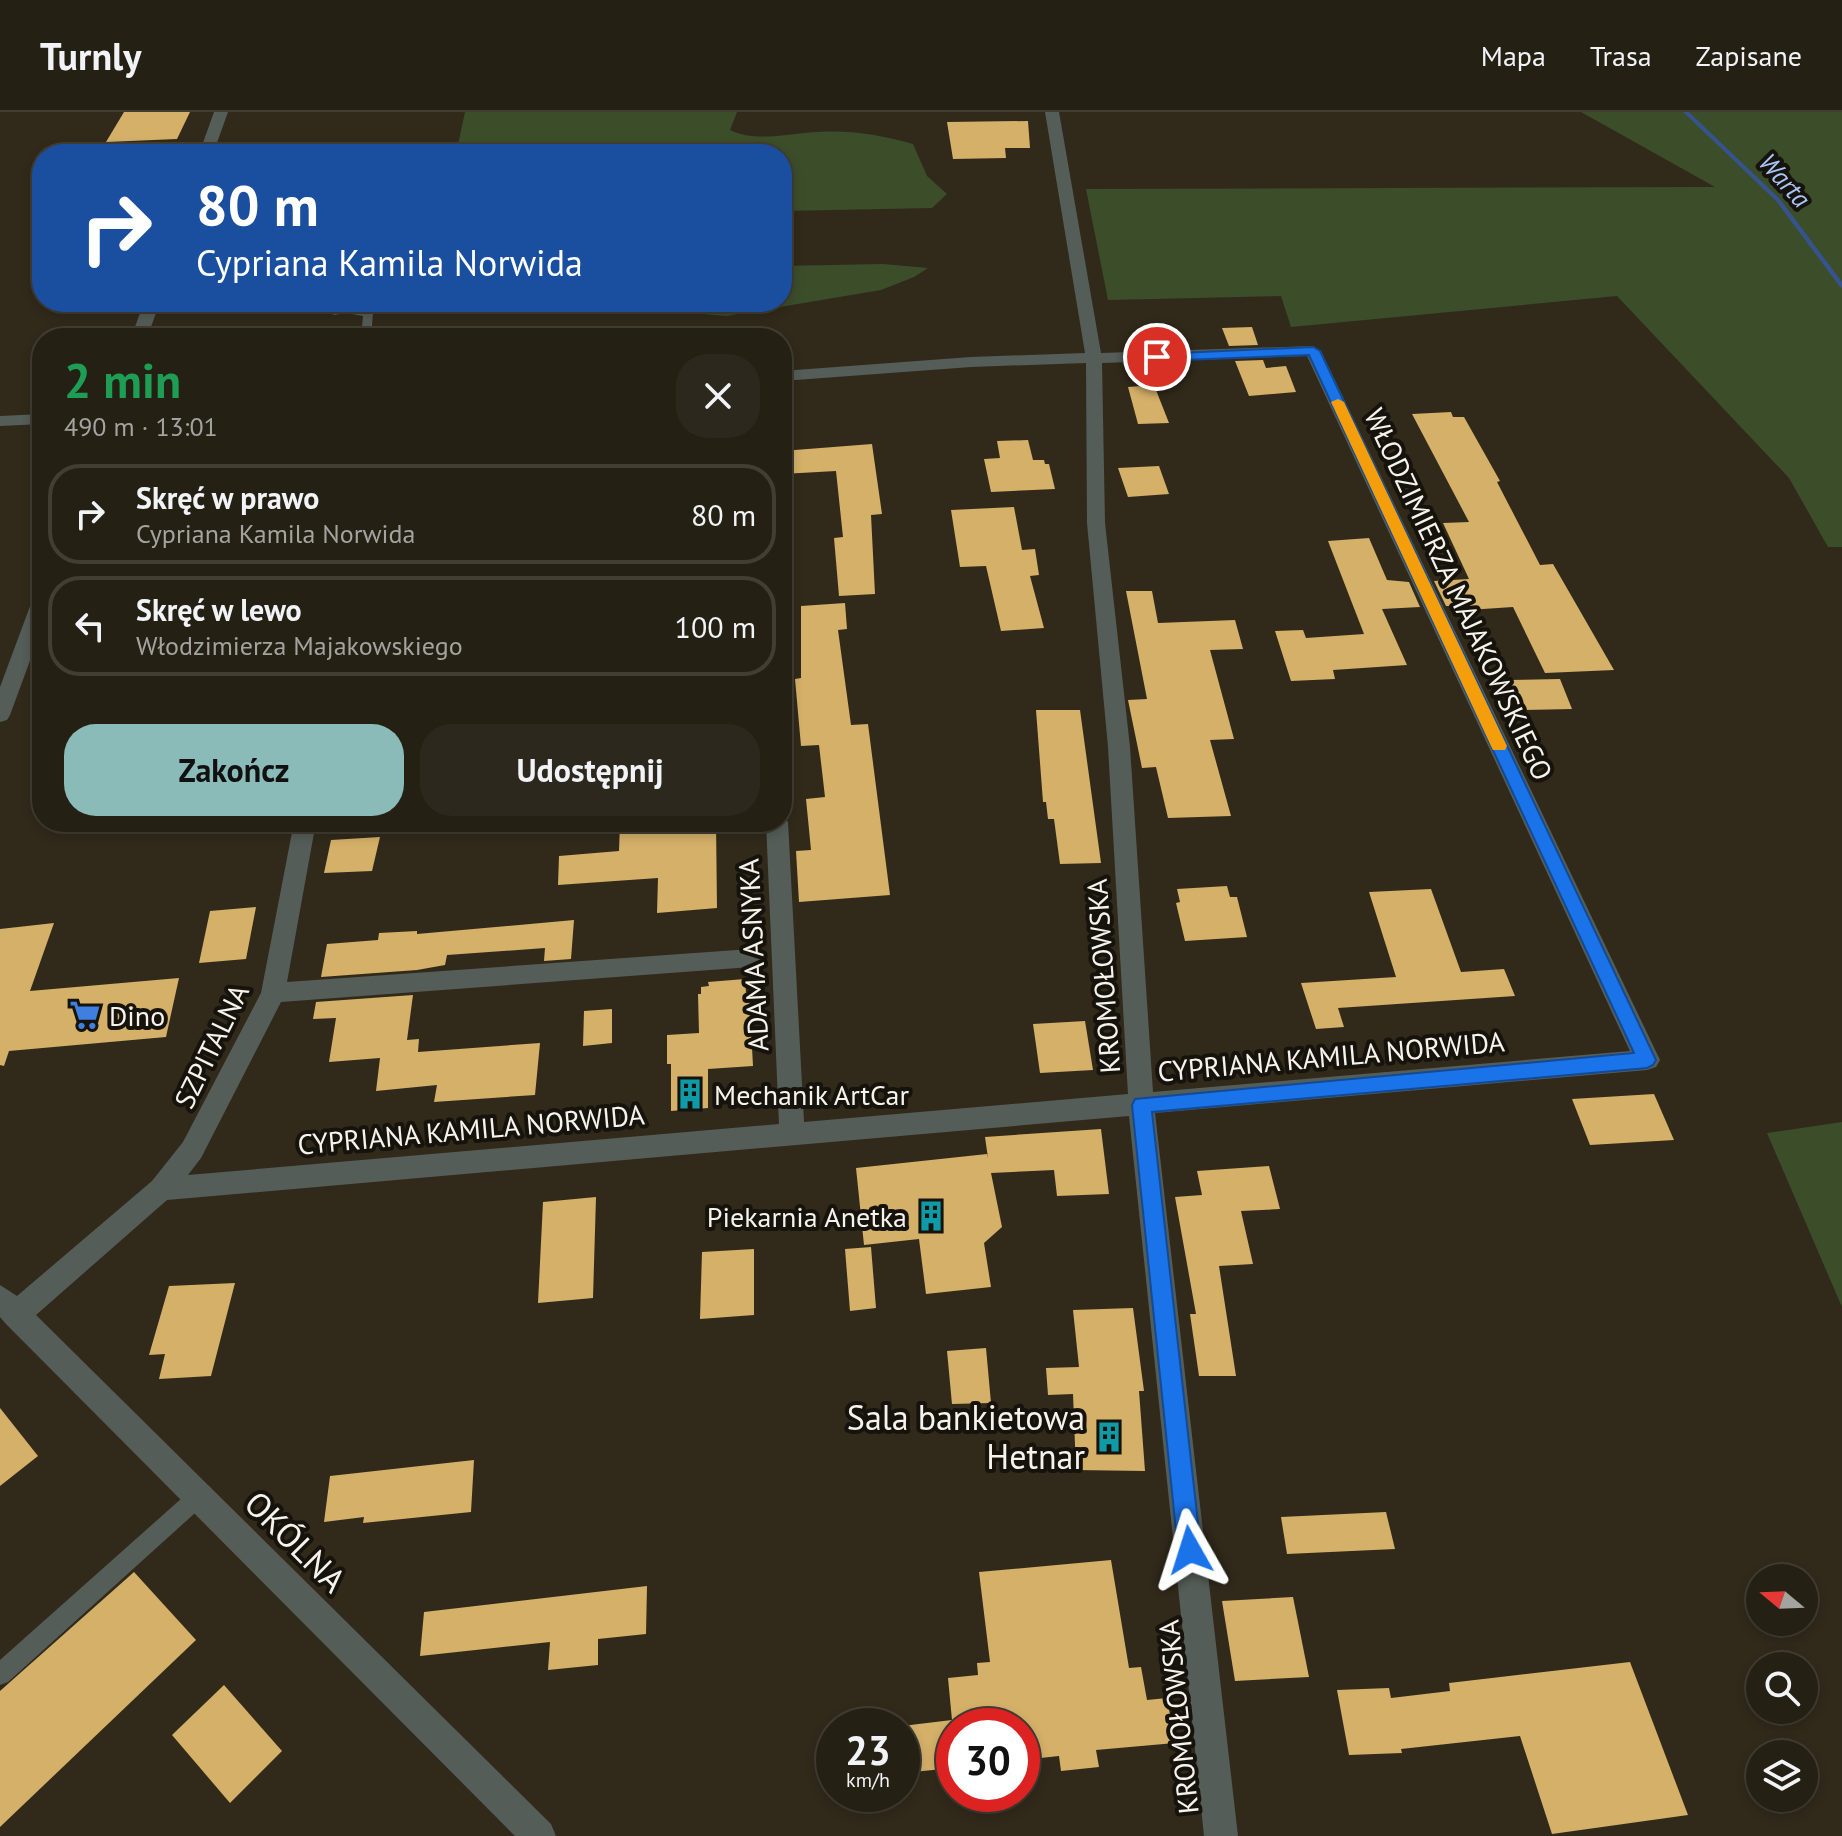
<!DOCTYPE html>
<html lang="pl">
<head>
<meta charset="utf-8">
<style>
	:root { --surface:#252014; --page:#2d281d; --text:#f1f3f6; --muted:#a3a3a0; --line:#423e34; --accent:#8bbbb9 }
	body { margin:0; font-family:"PT Sans",sans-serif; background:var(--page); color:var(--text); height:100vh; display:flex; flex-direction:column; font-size:30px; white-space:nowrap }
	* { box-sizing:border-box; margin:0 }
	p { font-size:26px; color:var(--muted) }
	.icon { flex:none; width:44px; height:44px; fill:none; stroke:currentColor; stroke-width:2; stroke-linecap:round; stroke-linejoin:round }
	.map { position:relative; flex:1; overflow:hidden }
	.sheet { position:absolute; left:32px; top:216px; width:760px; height:504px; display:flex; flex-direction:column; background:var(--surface); border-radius:32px; box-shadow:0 4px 12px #0003,0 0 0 2px var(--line) }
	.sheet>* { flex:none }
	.hud { position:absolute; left:32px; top:32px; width:760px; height:168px; border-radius:32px; box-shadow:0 4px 12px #0003,0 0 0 2px var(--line); background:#1a4fa0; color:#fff; overflow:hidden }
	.needle { width:52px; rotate:289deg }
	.fabs { position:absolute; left:1746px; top:1452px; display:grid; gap:16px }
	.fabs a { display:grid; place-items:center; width:72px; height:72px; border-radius:50%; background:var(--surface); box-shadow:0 4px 12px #0003,0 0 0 2px var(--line); font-size:40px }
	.speed { position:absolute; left:816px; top:1596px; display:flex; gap:16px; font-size:40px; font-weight:700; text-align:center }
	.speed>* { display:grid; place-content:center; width:104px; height:104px; border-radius:50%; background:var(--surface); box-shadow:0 4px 12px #0003,0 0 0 2px var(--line); line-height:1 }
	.speed small { font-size:20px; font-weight:400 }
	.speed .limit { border:12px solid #d22; background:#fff; color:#111 }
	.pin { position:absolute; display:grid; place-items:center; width:68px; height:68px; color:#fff; margin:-34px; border:4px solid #fff; border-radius:50%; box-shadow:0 2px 8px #0007 }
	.me { position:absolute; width:88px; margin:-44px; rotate:354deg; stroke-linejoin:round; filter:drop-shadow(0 0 6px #0008) }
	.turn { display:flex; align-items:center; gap:28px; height:168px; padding:0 32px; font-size:36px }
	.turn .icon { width:104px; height:104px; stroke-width:2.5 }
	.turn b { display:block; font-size:56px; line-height:68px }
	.round { display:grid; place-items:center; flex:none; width:84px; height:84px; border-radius:32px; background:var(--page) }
	.head { display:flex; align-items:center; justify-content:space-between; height:136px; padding:0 32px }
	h1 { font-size:48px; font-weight:700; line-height:60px; color:#1e9e55 }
	.button { display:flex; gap:16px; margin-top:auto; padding:16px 32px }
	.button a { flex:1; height:92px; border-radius:32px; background:var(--accent); color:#111; font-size:32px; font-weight:700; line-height:92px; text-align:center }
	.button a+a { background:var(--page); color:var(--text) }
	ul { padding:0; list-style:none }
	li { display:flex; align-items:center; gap:24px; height:100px; margin:0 16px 12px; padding:0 16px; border:4px solid var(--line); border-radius:32px }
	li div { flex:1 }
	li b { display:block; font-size:30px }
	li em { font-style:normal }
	header { display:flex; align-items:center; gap:48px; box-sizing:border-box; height:112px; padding:0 40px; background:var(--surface); border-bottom:2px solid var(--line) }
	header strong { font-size:38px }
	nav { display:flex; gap:44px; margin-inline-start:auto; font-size:28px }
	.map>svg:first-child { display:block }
</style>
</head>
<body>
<header>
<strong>Turnly</strong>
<nav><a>Mapa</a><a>Trasa</a><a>Zapisane</a></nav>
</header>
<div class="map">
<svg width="1842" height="1724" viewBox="0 0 1842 1724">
	<rect width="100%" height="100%" fill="#312a1b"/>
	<!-- green -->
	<g fill="#3c4d2a">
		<path d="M465,0H737L730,18C756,31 790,21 818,20C851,18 881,23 913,32L927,64L947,82L932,96L782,99V42H456Z"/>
		<path d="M1581,0H1842V435H1828L1789,366L1617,184L1291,215L1281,184L1108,188L1086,77L1715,75Z"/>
		<path d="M883,152L928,156L914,165L881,178L726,204L611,194L612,190H782V154Z"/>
		<path d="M1842,1010V1195L1767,1021Z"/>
	</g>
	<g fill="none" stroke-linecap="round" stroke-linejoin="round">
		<!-- stream -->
		<path fill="#37538b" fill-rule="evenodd" d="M1683,0H1689L1780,87L1842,170V176L1840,175L1776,89Z"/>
	</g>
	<!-- building -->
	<g fill="#d4b069">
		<path d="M124,0H190L177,27L106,30Z"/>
		<path d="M1028,9L1030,36H1005L1006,46L953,47L947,10Z"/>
		<path d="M1252,215L1258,233L1229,234L1222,216Z"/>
		<path d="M1263,248L1266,256L1286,254L1296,280L1249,284L1235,249Z"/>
		<path d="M1154,273L1169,311L1138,312L1128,275Z"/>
		<path d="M1451,300L1453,305H1464L1500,369L1497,370L1540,453L1553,452L1614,558L1545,561L1513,495L1453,499L1451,494H1446L1434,469L1469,467L1443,411L1469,410L1412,302Z"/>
		<path d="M1028,328L1033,348H1044L1045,352H1049L1055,377L991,380L984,347L1000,346L997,329Z"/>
		<path d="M872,332L882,402L871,403L875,482L839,484L834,426L843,425L836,359L782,362V339Z"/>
		<path d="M1159,354L1169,382L1128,385L1118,356Z"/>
		<path d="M1014,395L1022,438L1035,437L1039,463L1030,464L1044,516L1001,519L986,454L960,455L951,398Z"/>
		<path d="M1369,426L1387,468L1409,470L1420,495L1382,497L1407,553L1333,558L1335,567L1291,569L1275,519L1303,518L1306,526L1364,522L1328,429Z"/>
		<path d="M1126,479H1152L1158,511L1235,508L1243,537L1210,538L1234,627L1210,628L1231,704L1168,706L1156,655L1142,656L1128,588L1147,587Z"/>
		<path d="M845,491L847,517L838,518L851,613L868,612L890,783L799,790L796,739L811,738L806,687L825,685L819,633L801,634L795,567L801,566V494Z"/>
		<path d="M1560,567L1572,597L1518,598L1507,568Z"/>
		<path d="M1036,598H1080L1101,751L1060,752L1054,707H1048L1046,690H1043Z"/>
		<path d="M620,710H716L717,796L657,801L658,766L558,773L559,744L619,739Z"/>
		<path d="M380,725L372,759L324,761L331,728Z"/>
		<path d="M1227,774L1230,785H1237L1247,825L1185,829L1176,791L1180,790L1177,777Z"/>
		<path d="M1431,777L1461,860L1504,857L1515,884L1338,896L1344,915L1316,917L1301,871L1396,865L1369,780Z"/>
		<path d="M256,795L246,847L199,851L210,799Z"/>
		<path d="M574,808L571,847L544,849L545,836L447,843L445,853L417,858L321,865L327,832L378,828L379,821L417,819V822Z"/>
		<path d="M54,811L30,879L179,866L166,925L9,939L4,954L0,953V817Z"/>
		<path d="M745,867L746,880H749L753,954L708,957V996L671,999V952H667V923L699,921L698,882H701V875L709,874L708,870Z"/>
		<path d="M413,883L407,928L419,927L418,940L540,931L535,983L434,990L437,973L376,979L380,946L329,950L336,906L313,907L316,890Z"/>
		<path d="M612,897V931L583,934L584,899Z"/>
		<path d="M1085,909L1093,958L1040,961L1033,912Z"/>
		<path d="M1654,982L1674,1028L1590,1033L1572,987Z"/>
		<path d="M1101,1017L1109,1082L1057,1084L1054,1058L991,1061L1002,1115L984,1131L991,1175L926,1182L919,1127L864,1133L856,1056L987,1042L988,1046L985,1025Z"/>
		<path d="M1269,1054L1280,1097L1241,1099L1253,1152L1219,1154L1236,1264H1199L1190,1202H1196L1175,1085L1202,1083L1197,1059Z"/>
		<path d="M596,1085L593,1186L538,1191L543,1090Z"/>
		<path d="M871,1135L876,1196L850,1199L845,1137Z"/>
		<path d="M754,1137V1203L700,1207L702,1140Z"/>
		<path d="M235,1171L211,1264L159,1267L165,1242L149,1243L169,1174Z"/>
		<path d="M1133,1196L1144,1279H1139L1145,1359L1076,1358L1073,1282L1048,1283L1046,1256L1079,1255L1073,1198Z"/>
		<path d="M986,1236L991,1291L952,1292L947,1239Z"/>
		<path d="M0,1296L38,1344L0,1374Z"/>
		<path d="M474,1348L471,1400L363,1411L364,1405L324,1410L330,1364Z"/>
		<path d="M1386,1400L1395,1437L1287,1442L1281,1405Z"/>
		<path d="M1111,1448L1129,1556L1141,1555L1147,1588L1167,1586L1175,1631L1096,1638L1099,1655L1061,1659L1059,1644L1022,1648V1614H954V1656L902,1661V1614L952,1608L948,1566L978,1563L977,1551L990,1550L979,1460Z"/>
		<path d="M134,1460L196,1528L0,1715V1579Z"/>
		<path d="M647,1474L646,1522L598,1527V1553L548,1558L550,1530L420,1544L424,1500Z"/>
		<path d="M1293,1485L1309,1565L1235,1569L1222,1489Z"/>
		<path d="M1630,1550L1688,1703L1552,1722L1520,1624L1401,1637L1402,1641L1349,1643L1337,1578L1389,1576L1391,1586L1450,1579L1449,1571Z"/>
		<path d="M224,1573L282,1639L230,1691L172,1623Z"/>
	</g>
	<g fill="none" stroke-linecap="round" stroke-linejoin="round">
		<!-- lane -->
		<g fill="#555d58" fill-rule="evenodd">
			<path d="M346,195L373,200L371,226H361L363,204L346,201L334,203L329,200Z"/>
			<path d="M198,1375L205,1378L208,1385L205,1392L8,1570L0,1573V1548L191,1378Z"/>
		</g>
		<!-- street -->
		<g fill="#555d58" fill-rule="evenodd">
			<path d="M214,0H228L213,42H199Z"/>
			<path d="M1045,0H1059L1101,241L1313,234L1321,239L1660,948L1656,955L1647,958L1155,1001L1238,1724H1204L1129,1004L167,1088L36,1203L551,1712L556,1724H515L6,1212L0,1205V1173L17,1184L152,1069L183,1030L261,881L294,710H316L287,870L751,837L759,840L763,846L759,852L751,855L281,890L201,1046L188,1063L779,1012L766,710H782V704L788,710L804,1010L1128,982L1108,635L1087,411L1086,251L971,255L782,269V259L971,245L1085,241ZM1307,244L1630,939L1153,980L1130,635L1105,411L1102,251Z"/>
			<path d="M144,190H160L147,226H131Z"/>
			<path d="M42,302V312L0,314V304Z"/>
			<path d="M42,483V516L10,603L7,608L0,610V575L32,489Z"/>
		</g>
	</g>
	<!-- route -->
	<path fill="#1a73e8" stroke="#114b97" stroke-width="2" d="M1313,235L1320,239L1656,948L1653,953L1647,956L1152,1000L1201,1438L1198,1446L1190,1450L1181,1446L1178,1438L1132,993L1135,987L1634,941L1309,243L1157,249L1150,245L1157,242Z"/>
	<!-- slow -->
	<path fill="#f59e0b" d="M1338,287L1344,290L1507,634L1505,638H1493L1491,634L1331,290Z"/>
	<!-- icons -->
	<defs>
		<g id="supermarket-bare" transform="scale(2.4)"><path d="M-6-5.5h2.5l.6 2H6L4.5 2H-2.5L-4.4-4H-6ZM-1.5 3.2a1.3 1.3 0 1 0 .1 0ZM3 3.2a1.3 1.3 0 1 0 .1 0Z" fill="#3f7fe0" stroke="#16130c" stroke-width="2.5" paint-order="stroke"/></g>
		<g id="building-bare" transform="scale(2.4)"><path d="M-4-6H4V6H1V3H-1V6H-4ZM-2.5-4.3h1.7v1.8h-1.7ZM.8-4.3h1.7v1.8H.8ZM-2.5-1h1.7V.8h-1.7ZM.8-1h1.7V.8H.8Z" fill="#0f9aa8" stroke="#16130c" stroke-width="2.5" paint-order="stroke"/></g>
	</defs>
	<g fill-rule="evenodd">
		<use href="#supermarket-bare" x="85" y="903"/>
		<use href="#building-bare" x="690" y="982"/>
		<use href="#building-bare" x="931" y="1104"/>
		<use href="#building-bare" x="1109" y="1325"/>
	</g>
	<g text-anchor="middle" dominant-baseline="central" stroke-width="8" stroke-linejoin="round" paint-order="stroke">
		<!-- far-water labels -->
		<g font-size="26" font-style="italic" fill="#a9c4f6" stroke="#16130c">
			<text transform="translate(1785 68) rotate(48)">Warta</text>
		</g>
		<!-- street labels -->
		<g font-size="28" fill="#f8f3ea" stroke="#16130c">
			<text transform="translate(1459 482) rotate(65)">WŁODZIMIERZA MAJAKOWSKIEGO</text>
			<text transform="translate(753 843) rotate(-93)">ADAMA ASNYKA</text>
			<text transform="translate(1103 864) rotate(-94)">KROMOŁOWSKA</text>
			<text transform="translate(211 934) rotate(-64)">SZPITALNA</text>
			<text transform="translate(1331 944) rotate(-5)">CYPRIANA KAMILA NORWIDA</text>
			<text transform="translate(471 1017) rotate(-5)">CYPRIANA KAMILA NORWIDA</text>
			<text transform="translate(1178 1605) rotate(-96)">KROMOŁOWSKA</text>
		</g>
		<!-- poi labels -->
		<g font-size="28" fill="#f8f3ea" stroke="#16130c" text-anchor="start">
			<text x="109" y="903">Dino</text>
			<text x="714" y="982">Mechanik ArtCar</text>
			<text x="907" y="1104" text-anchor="end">Piekarnia Anetka</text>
		</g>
		<!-- near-poi labels -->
		<g font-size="34" fill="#f8f3ea" stroke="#16130c" text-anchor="end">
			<text x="1085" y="1305">Sala bankietowa<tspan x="1085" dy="39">Hetnar</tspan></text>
		</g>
		<!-- near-street labels -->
		<g font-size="34" fill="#f8f3ea" stroke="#16130c">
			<text transform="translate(296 1429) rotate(45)">OKÓLNA</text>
		</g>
	</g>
</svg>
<div class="fabs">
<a><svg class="needle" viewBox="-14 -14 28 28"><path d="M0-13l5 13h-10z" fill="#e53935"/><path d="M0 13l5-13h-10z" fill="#a3a3a0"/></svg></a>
<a><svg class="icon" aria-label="search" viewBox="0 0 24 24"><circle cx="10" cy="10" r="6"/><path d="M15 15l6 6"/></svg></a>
<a><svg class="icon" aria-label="layers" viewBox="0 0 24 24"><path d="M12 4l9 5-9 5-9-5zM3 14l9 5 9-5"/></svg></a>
</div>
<div class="speed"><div>23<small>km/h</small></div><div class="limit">30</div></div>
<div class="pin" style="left:1157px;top:245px;background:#d93025"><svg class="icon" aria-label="arrive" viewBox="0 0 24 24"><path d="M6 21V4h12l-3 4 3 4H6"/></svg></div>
<svg class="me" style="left:1190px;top:1438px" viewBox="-20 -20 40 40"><path d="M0-17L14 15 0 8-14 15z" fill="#1a73e8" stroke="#fff" stroke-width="4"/></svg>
<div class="hud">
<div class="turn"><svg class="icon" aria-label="right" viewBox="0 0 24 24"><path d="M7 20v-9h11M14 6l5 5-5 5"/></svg><div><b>80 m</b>Cypriana Kamila Norwida</div></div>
</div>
<section class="sheet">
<div class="head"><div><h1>2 min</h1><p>490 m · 13:01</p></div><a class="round"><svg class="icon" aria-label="close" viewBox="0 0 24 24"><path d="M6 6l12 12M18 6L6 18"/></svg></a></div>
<ul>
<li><svg class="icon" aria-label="right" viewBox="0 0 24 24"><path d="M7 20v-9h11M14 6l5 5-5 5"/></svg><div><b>Skręć w prawo</b><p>Cypriana Kamila Norwida</p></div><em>80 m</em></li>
<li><svg class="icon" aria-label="left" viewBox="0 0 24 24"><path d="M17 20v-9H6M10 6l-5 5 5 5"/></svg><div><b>Skręć w lewo</b><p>Włodzimierza Majakowskiego</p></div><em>100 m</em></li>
</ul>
<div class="button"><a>Zakończ</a><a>Udostępnij</a></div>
</section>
</div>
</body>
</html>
